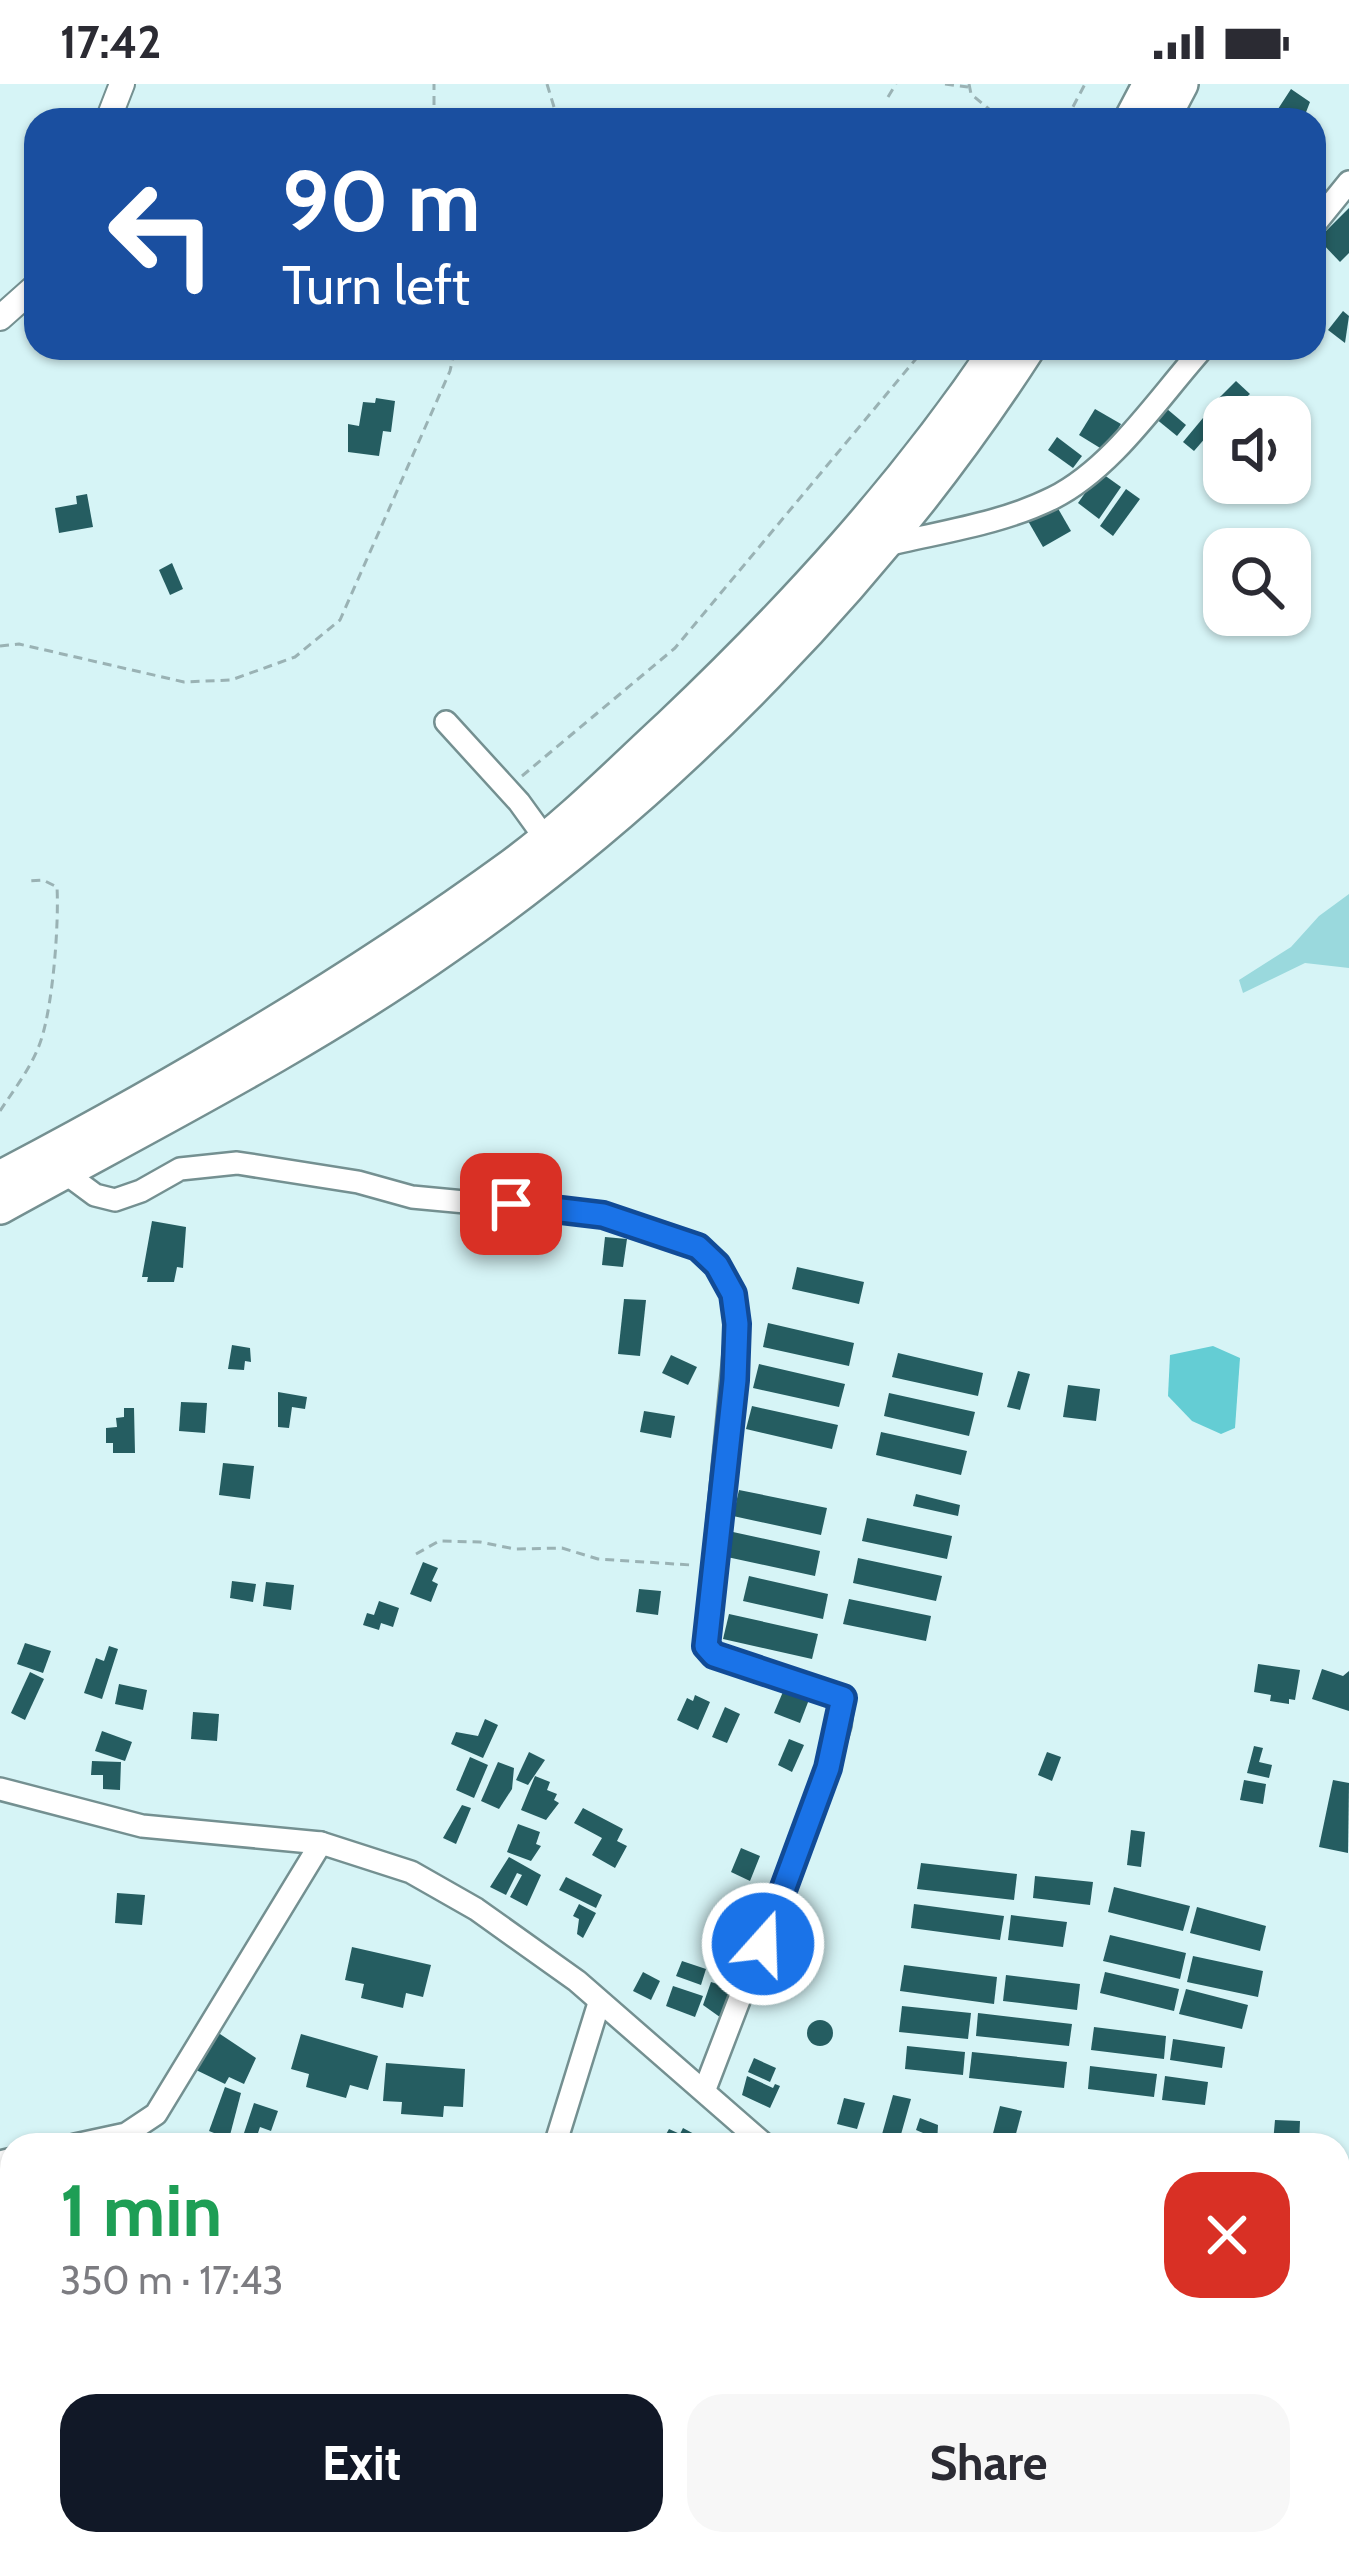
<!DOCTYPE html>
<html lang="en">
<head>
<meta charset="utf-8">
<style>
	:root { --surface:#fff; --page:#f7f7f7; --text:#2b2b33; --muted:#7c7c81; --accent:#111827 }
	body { margin:0; font-family:Cabin,sans-serif; background:var(--page); color:var(--text); height:100vh; display:flex; flex-direction:column; font-size:45px; white-space:nowrap }
	* { box-sizing:border-box; margin:0 }
	p { font-size:39px; color:var(--muted) }
	.icon { flex:none; width:66px; height:66px; fill:none; stroke:currentColor; stroke-width:2; stroke-linecap:round; stroke-linejoin:round }
	.map { position:relative; flex:1; overflow:hidden }
	.details { position:absolute; left:0px; top:2049px; width:1350px; height:423px; display:flex; flex-direction:column; background:var(--surface); border-radius:36px 36px 0 0; box-shadow:0 3px 9px #0004 }
	.details>* { flex:none }
	.banner { position:absolute; left:24px; top:24px; width:1302px; height:252px; border-radius:36px; box-shadow:0 3px 9px #0004; background:#1a4fa0; color:#fff; overflow:hidden }
	.tools { position:absolute; left:1203px; top:312px; display:grid; gap:24px }
	.tools a { display:grid; place-items:center; width:108px; height:108px; border-radius:24px; background:var(--surface); box-shadow:0 3px 9px #0004; font-size:60px }
	.pin { position:absolute; display:grid; place-items:center; width:102px; height:102px; color:#fff; margin:-51px; border-radius:24px; box-shadow:0 6px 18px #0006 }
	.me { position:absolute; width:132px; margin:-66px; rotate:20deg; stroke-linejoin:round; filter:drop-shadow(0 0 9px #0008) }
	.turn { display:flex; align-items:center; gap:42px; height:252px; padding:0 60px; font-size:54px }
	.turn .icon { width:156px; height:156px; stroke-width:2.5 }
	.turn b { display:block; font-size:84px; line-height:102px }
	.round { display:grid; place-items:center; flex:none; width:126px; height:126px; border-radius:36px; background:var(--page) }
	.overview { display:flex; align-items:center; justify-content:space-between; height:204px; padding:0 60px }
	h1 { font-size:72px; font-weight:700; line-height:90px; color:#1e9e55 }
	.cta { display:flex; gap:24px; margin-top:auto; padding:24px 60px }
	.cta a { flex:1; height:138px; border-radius:36px; background:var(--accent); color:#fff; font-size:48px; font-weight:700; line-height:138px; text-align:center }
	.cta a+a { background:var(--page); color:var(--text) }
	.status { display:flex; justify-content:space-between; align-items:center; height:84px; padding:0 60px; background:var(--surface); direction:ltr }
	.status svg { height:33px; fill:currentColor }
	.map>svg:first-child { display:block }
</style>
</head>
<body>
<div class="status"><b>17:42</b><svg viewBox="0 0 49 12"><path d="M0 12V9h3v3zM5 12V6h3v6zM10 12V3h3v9zM15 12V0h3v12zM26 1h20v11H26zM47 4h2v5h-2z"/></svg></div>
<div class="map">
<svg width="1349" height="2471" viewBox="0 0 1349 2471">
	<rect width="100%" height="100%" fill="#d6f4f6"/>
	<!-- green -->
	<path fill="#9ad9dd" d="M1349,810V884L1305,879L1243,909L1239,896L1291,863L1319,832Z"/>
	<!-- forest -->
	<path fill="#64cdd4" d="M1213,1262L1240,1274L1235,1344L1221,1350L1192,1337L1168,1312L1170,1271Z"/>
	<!-- building -->
	<g fill="#255d61">
		<path d="M1291,5L1310,18L1303,36L1279,34L1282,28L1278,25Z"/>
		<path d="M1349,124V169L1340,178L1318,155Z"/>
		<path d="M1343,227L1349,232L1345,259L1328,246Z"/>
		<path d="M1236,297L1250,310L1224,333L1212,321Z"/>
		<path d="M376,314L395,317L391,348L383,347L379,372L348,368V340L359,342L363,318L375,319Z"/>
		<path d="M1160,319L1186,341L1177,352L1150,330Z"/>
		<path d="M1095,325L1121,340L1105,367L1079,351Z"/>
		<path d="M1203,334L1214,344L1194,367L1183,358Z"/>
		<path d="M1057,353L1082,372L1073,384L1048,366Z"/>
		<path d="M1100,388L1121,403L1099,435L1078,419Z"/>
		<path d="M1126,405L1140,415L1113,452L1100,442Z"/>
		<path d="M87,410L93,443L59,449L55,424L77,420L76,412Z"/>
		<path d="M1056,421L1071,447L1043,463L1028,437Z"/>
		<path d="M172,479L183,505L170,511L159,486Z"/>
		<path d="M152,1137L186,1143L183,1184L177,1183L174,1198H147L148,1193H142Z"/>
		<path d="M605,1153L627,1155L623,1183L602,1181Z"/>
		<path d="M797,1183L864,1198L859,1220L792,1205Z"/>
		<path d="M624,1215L646,1216L640,1272L618,1270Z"/>
		<path d="M768,1239L854,1259L849,1282L763,1263Z"/>
		<path d="M232,1261L250,1264L251,1278L245,1277L244,1286L228,1285Z"/>
		<path d="M898,1269L983,1289L978,1312L892,1293Z"/>
		<path d="M671,1271L697,1283L688,1301L662,1289Z"/>
		<path d="M759,1280L845,1300L839,1323L753,1304Z"/>
		<path d="M1018,1287L1030,1290L1020,1326L1007,1323Z"/>
		<path d="M1068,1301L1100,1305L1096,1337L1063,1333Z"/>
		<path d="M278,1308L307,1313L305,1325L292,1323L289,1344L278,1343Z"/>
		<path d="M889,1309L975,1328L969,1352L884,1332Z"/>
		<path d="M181,1318L207,1319L205,1349L179,1347Z"/>
		<path d="M752,1322L838,1341L832,1365L746,1345Z"/>
		<path d="M124,1324H134L135,1369H113V1359H106V1344L117,1343L116,1334L124,1333Z"/>
		<path d="M644,1327L675,1332L671,1354L640,1348Z"/>
		<path d="M881,1348L967,1367L961,1391L876,1371Z"/>
		<path d="M223,1379L254,1382L250,1415L219,1411Z"/>
		<path d="M739,1406L827,1424L821,1451L733,1432Z"/>
		<path d="M916,1410L960,1421L958,1432L913,1422Z"/>
		<path d="M867,1434L952,1452L947,1475L862,1457Z"/>
		<path d="M733,1448L820,1467L815,1492L727,1473Z"/>
		<path d="M858,1474L942,1492L936,1517L853,1499Z"/>
		<path d="M423,1478L438,1484L432,1497L438,1500L431,1518L410,1510Z"/>
		<path d="M749,1492L828,1510L823,1535L743,1517Z"/>
		<path d="M232,1497L256,1500L253,1518L230,1514Z"/>
		<path d="M266,1498L294,1501L291,1526L263,1522Z"/>
		<path d="M639,1505L661,1507L658,1531L636,1528Z"/>
		<path d="M849,1515L931,1532L926,1557L843,1540Z"/>
		<path d="M379,1517L399,1524L393,1543L381,1539L379,1546L363,1541L367,1529L374,1531Z"/>
		<path d="M729,1530L818,1550L812,1575L723,1555Z"/>
		<path d="M25,1559L51,1567L43,1589L17,1580Z"/>
		<path d="M109,1562L118,1565L102,1615L84,1609L96,1574L104,1577Z"/>
		<path d="M1258,1580L1300,1586L1295,1616L1289,1615V1620L1270,1617L1271,1611L1254,1608Z"/>
		<path d="M1322,1585L1343,1592L1349,1587V1627L1312,1615Z"/>
		<path d="M30,1588L44,1595L25,1636L11,1629Z"/>
		<path d="M119,1600L147,1606L143,1626L115,1620Z"/>
		<path d="M785,1603L810,1613L800,1639L774,1629Z"/>
		<path d="M695,1611L710,1618L698,1646L677,1636L687,1614L693,1617Z"/>
		<path d="M725,1623L740,1630L727,1659L712,1653Z"/>
		<path d="M193,1628L219,1630L217,1657L191,1655Z"/>
		<path d="M485,1635L498,1641L483,1674L451,1660L456,1648L478,1652Z"/>
		<path d="M102,1647L132,1658L125,1677L95,1667Z"/>
		<path d="M789,1655L804,1661L792,1688L778,1681Z"/>
		<path d="M1254,1662L1263,1664L1259,1678L1272,1681L1269,1694L1247,1689Z"/>
		<path d="M529,1668L545,1676L528,1701L516,1696Z"/>
		<path d="M1047,1668L1061,1673L1052,1697L1038,1691Z"/>
		<path d="M470,1673L488,1681L474,1714L456,1706Z"/>
		<path d="M92,1677L121,1678L120,1706L103,1705V1691H91Z"/>
		<path d="M498,1678L514,1684L512,1705L499,1725L481,1717Z"/>
		<path d="M535,1692L550,1698L547,1706L557,1710L554,1716L559,1719L546,1736L521,1726Z"/>
		<path d="M1244,1696L1266,1700L1263,1720L1240,1716Z"/>
		<path d="M1333,1696L1349,1699L1348,1769L1319,1763Z"/>
		<path d="M462,1721L471,1724L456,1760L443,1754Z"/>
		<path d="M583,1724L623,1745L617,1757L627,1762L615,1784L592,1771L602,1754L574,1739Z"/>
		<path d="M518,1740L540,1748L536,1760L541,1762L531,1777L507,1768Z"/>
		<path d="M1131,1746L1145,1748L1141,1783L1127,1781Z"/>
		<path d="M741,1764L760,1772L750,1797L731,1788Z"/>
		<path d="M509,1773L541,1791L527,1822L510,1813L522,1791L517,1789L506,1811L490,1803Z"/>
		<path d="M921,1779L1017,1790L1014,1816L917,1805Z"/>
		<path d="M1035,1792L1093,1798L1090,1821L1033,1814Z"/>
		<path d="M566,1793L602,1811L596,1824L559,1806Z"/>
		<path d="M1114,1803L1190,1822L1183,1847L1108,1828Z"/>
		<path d="M117,1809L145,1811L142,1841L115,1839Z"/>
		<path d="M579,1820L596,1829L583,1854L577,1850L579,1835L573,1832Z"/>
		<path d="M914,1820L1004,1832L1000,1856L911,1844Z"/>
		<path d="M1197,1823L1266,1842L1260,1867L1190,1849Z"/>
		<path d="M1011,1831L1067,1838L1063,1863L1008,1856Z"/>
		<path d="M1110,1851L1186,1869L1180,1895L1103,1877Z"/>
		<path d="M352,1863L431,1881L423,1913L406,1909L403,1924L361,1914L364,1900L345,1896Z"/>
		<path d="M1193,1872L1263,1887L1258,1913L1187,1898Z"/>
		<path d="M682,1877L706,1885L701,1901L676,1892Z"/>
		<path d="M904,1881L997,1893L994,1920L900,1907Z"/>
		<path d="M643,1888L660,1897L651,1916L633,1907Z"/>
		<path d="M1105,1888L1179,1905L1174,1927L1100,1909Z"/>
		<path d="M1006,1891L1080,1900L1077,1926L1003,1917Z"/>
		<path d="M711,1898L739,1907L724,1936L703,1921Z"/>
		<path d="M673,1902L703,1912L695,1933L666,1922Z"/>
		<path d="M1186,1905L1248,1921L1242,1945L1179,1930Z"/>
		<path d="M902,1922L971,1929L968,1955L899,1948Z"/>
		<path d="M978,1929L1072,1940L1069,1962L976,1952Z"/>
		<circle cx="820" cy="1949" r="13"/>
		<path d="M1094,1943L1166,1952L1164,1975L1091,1966Z"/>
		<path d="M217,1948L256,1974L244,2000L229,1993L225,2000L192,1984L206,1954L213,1958Z"/>
		<path d="M301,1950L378,1972L368,2006L350,2001L346,2014L306,2003L309,1990L291,1985Z"/>
		<path d="M1173,1955L1225,1963L1222,1984L1170,1976Z"/>
		<path d="M907,1962L965,1968L963,1991L905,1985Z"/>
		<path d="M972,1968L1067,1978L1064,2004L969,1994Z"/>
		<path d="M754,1974L776,1984L770,1998L748,1988Z"/>
		<path d="M386,1979L465,1985L463,2023L444,2022L443,2033L401,2030L402,2018L383,2017Z"/>
		<path d="M1090,1982L1157,1990L1154,2013L1088,2005Z"/>
		<path d="M747,1992L773,2004L775,2000L780,2002L770,2024L742,2011Z"/>
		<path d="M1165,1992L1208,1998L1205,2021L1162,2016Z"/>
		<path d="M225,2003L241,2009L229,2055L209,2047Z"/>
		<path d="M893,2011L911,2015L898,2061H879Z"/>
		<path d="M844,2014L865,2019L857,2045L837,2040Z"/>
		<path d="M254,2019L278,2027L271,2047L260,2043L254,2061H240Z"/>
		<path d="M1000,2022L1022,2027L1013,2061H990Z"/>
		<path d="M920,2034L938,2041L937,2061H919L923,2049L916,2046Z"/>
		<path d="M1275,2036L1300,2037L1299,2061L1273,2059Z"/>
		<path d="M683,2044L696,2051L691,2061H660L669,2045L680,2050Z"/>
		<path d="M1089,2460H1127L1123,2471H1090L1086,2469Z"/>
	</g>
	<g fill="none" stroke-linecap="round" stroke-linejoin="round">
		<!-- minor casing -->
		<g stroke="#749091" stroke-width="26">
			<g id="minor">
				<path d="M1314,141L1349,98"/>
				<path d="M883,462C939,448 1001,440 1053,414C1113,384 1159,313 1203,264"/>
				<path d="M446,638L519,718L545,754"/>
				<path d="M64,1088L95,1111L115,1116L141,1107L180,1085L237,1079L358,1098L412,1113L603,1131L698,1163L717,1182L732,1210L737,1240L706,1563L714,1571L843,1614L840,1641L822,1700L705,2005"/>
				<path d="M0,1705L142,1742L321,1759L411,1788L476,1825L577,1897L765,2061"/>
				<path d="M75,2061L126,2050L156,2030L321,1759"/>
				<path d="M555,2061L599,1919"/>
				<path d="M0,2078L12,2075"/>
				<path d="M1200,2460L1239,2471"/>
				<path d="M607,2471L612,2460"/>
			</g>
		</g>
		<!-- tertiary casing -->
		<g stroke="#749091" stroke-width="28">
			<g id="tertiary">
				<path d="M108,36L122,0"/>
				<path d="M0,234L36,202"/>
			</g>
		</g>
		<!-- trunk casing -->
		<g stroke="#749091" stroke-width="38">
			<g id="trunk">
				<path d="M1131,36L1150,0"/>
				<path d="M1162,36L1181,0"/>
				<path d="M0,1094C177,1001 351,899 513,781C569,740 619,689 670,642C791,527 904,404 998,264"/>
				<path d="M0,1123C152,1039 306,962 448,862C672,707 881,492 1028,264"/>
			</g>
		</g>
		<!-- path -->
		<g stroke="#9ab2b4" stroke-width="3" stroke-dasharray="9 6" stroke-linecap="butt">
			<path d="M547,0L558,36"/>
			<path d="M945,0L968,3"/>
			<path d="M969,0L971,10L1002,36"/>
			<path d="M888,13L896,0"/>
			<path d="M434,36V0"/>
			<path d="M1066,36L1085,0"/>
			<path d="M0,562L19,560L184,598L231,596L295,573L340,536L450,287L455,264"/>
			<path d="M522,692L675,564L925,264"/>
			<path d="M0,1027C15,1004 34,980 42,953C53,917 59,841 57,803L43,796L27,797"/>
			<path d="M416,1470L439,1457L480,1458L515,1465L562,1464L598,1475L691,1481"/>
		</g>
		<!-- minor -->
		<use href="#minor" stroke="#fff" stroke-width="21"/>
		<!-- tertiary -->
		<use href="#tertiary" stroke="#fff" stroke-width="24"/>
		<!-- trunk -->
		<use href="#trunk" stroke="#fff" stroke-width="33"/>
	</g>
	<g fill="none" stroke-linecap="round" stroke-linejoin="round">
		<!-- route casing -->
		<g stroke="#114b97" stroke-width="30">
			<path id="route" d="M511,1120L603,1131L698,1163L717,1181L733,1210L737,1240L735,1296L706,1562L714,1571L843,1614L828,1684L763,1860"/>
		</g>
		<!-- route -->
		<use href="#route" stroke="#1a73e8" stroke-width="21"/>
	</g>
</svg>
<div class="tools">
<a><svg class="icon" aria-label="sound" viewBox="0 0 24 24"><path d="M4 9h4l5-4v14l-5-4H4zM17 9q2 3 0 6"/></svg></a>
<a><svg class="icon" aria-label="search" viewBox="0 0 24 24"><circle cx="10" cy="10" r="6"/><path d="M15 15l6 6"/></svg></a>
</div>
<div class="pin" style="left:511px;top:1120px;background:#d93025"><svg class="icon" aria-label="arrive" viewBox="0 0 24 24"><path d="M6 21V4h12l-3 4 3 4H6"/></svg></div>
<svg class="me" style="left:763px;top:1860px" viewBox="-20 -20 40 40"><circle r="17" fill="#1a73e8" stroke="#fff" stroke-width="3"/><path d="M0-11L8 9 0 5-8 9z" fill="#fff"/></svg>
<div class="banner">
<div class="turn"><svg class="icon" aria-label="left" viewBox="0 0 24 24"><path d="M17 20v-9H6M10 6l-5 5 5 5"/></svg><div><b>90 m</b>Turn left</div></div>
</div>
<section class="details">
<div class="overview"><div><h1>1 min</h1><p>350 m · 17:43</p></div><a class="round" style="background:#d93025;color:#fff"><svg class="icon" aria-label="close" viewBox="0 0 24 24"><path d="M6 6l12 12M18 6L6 18"/></svg></a></div>
<div class="cta"><a>Exit</a><a>Share</a></div>
</section>
</div>
</body>
</html>
